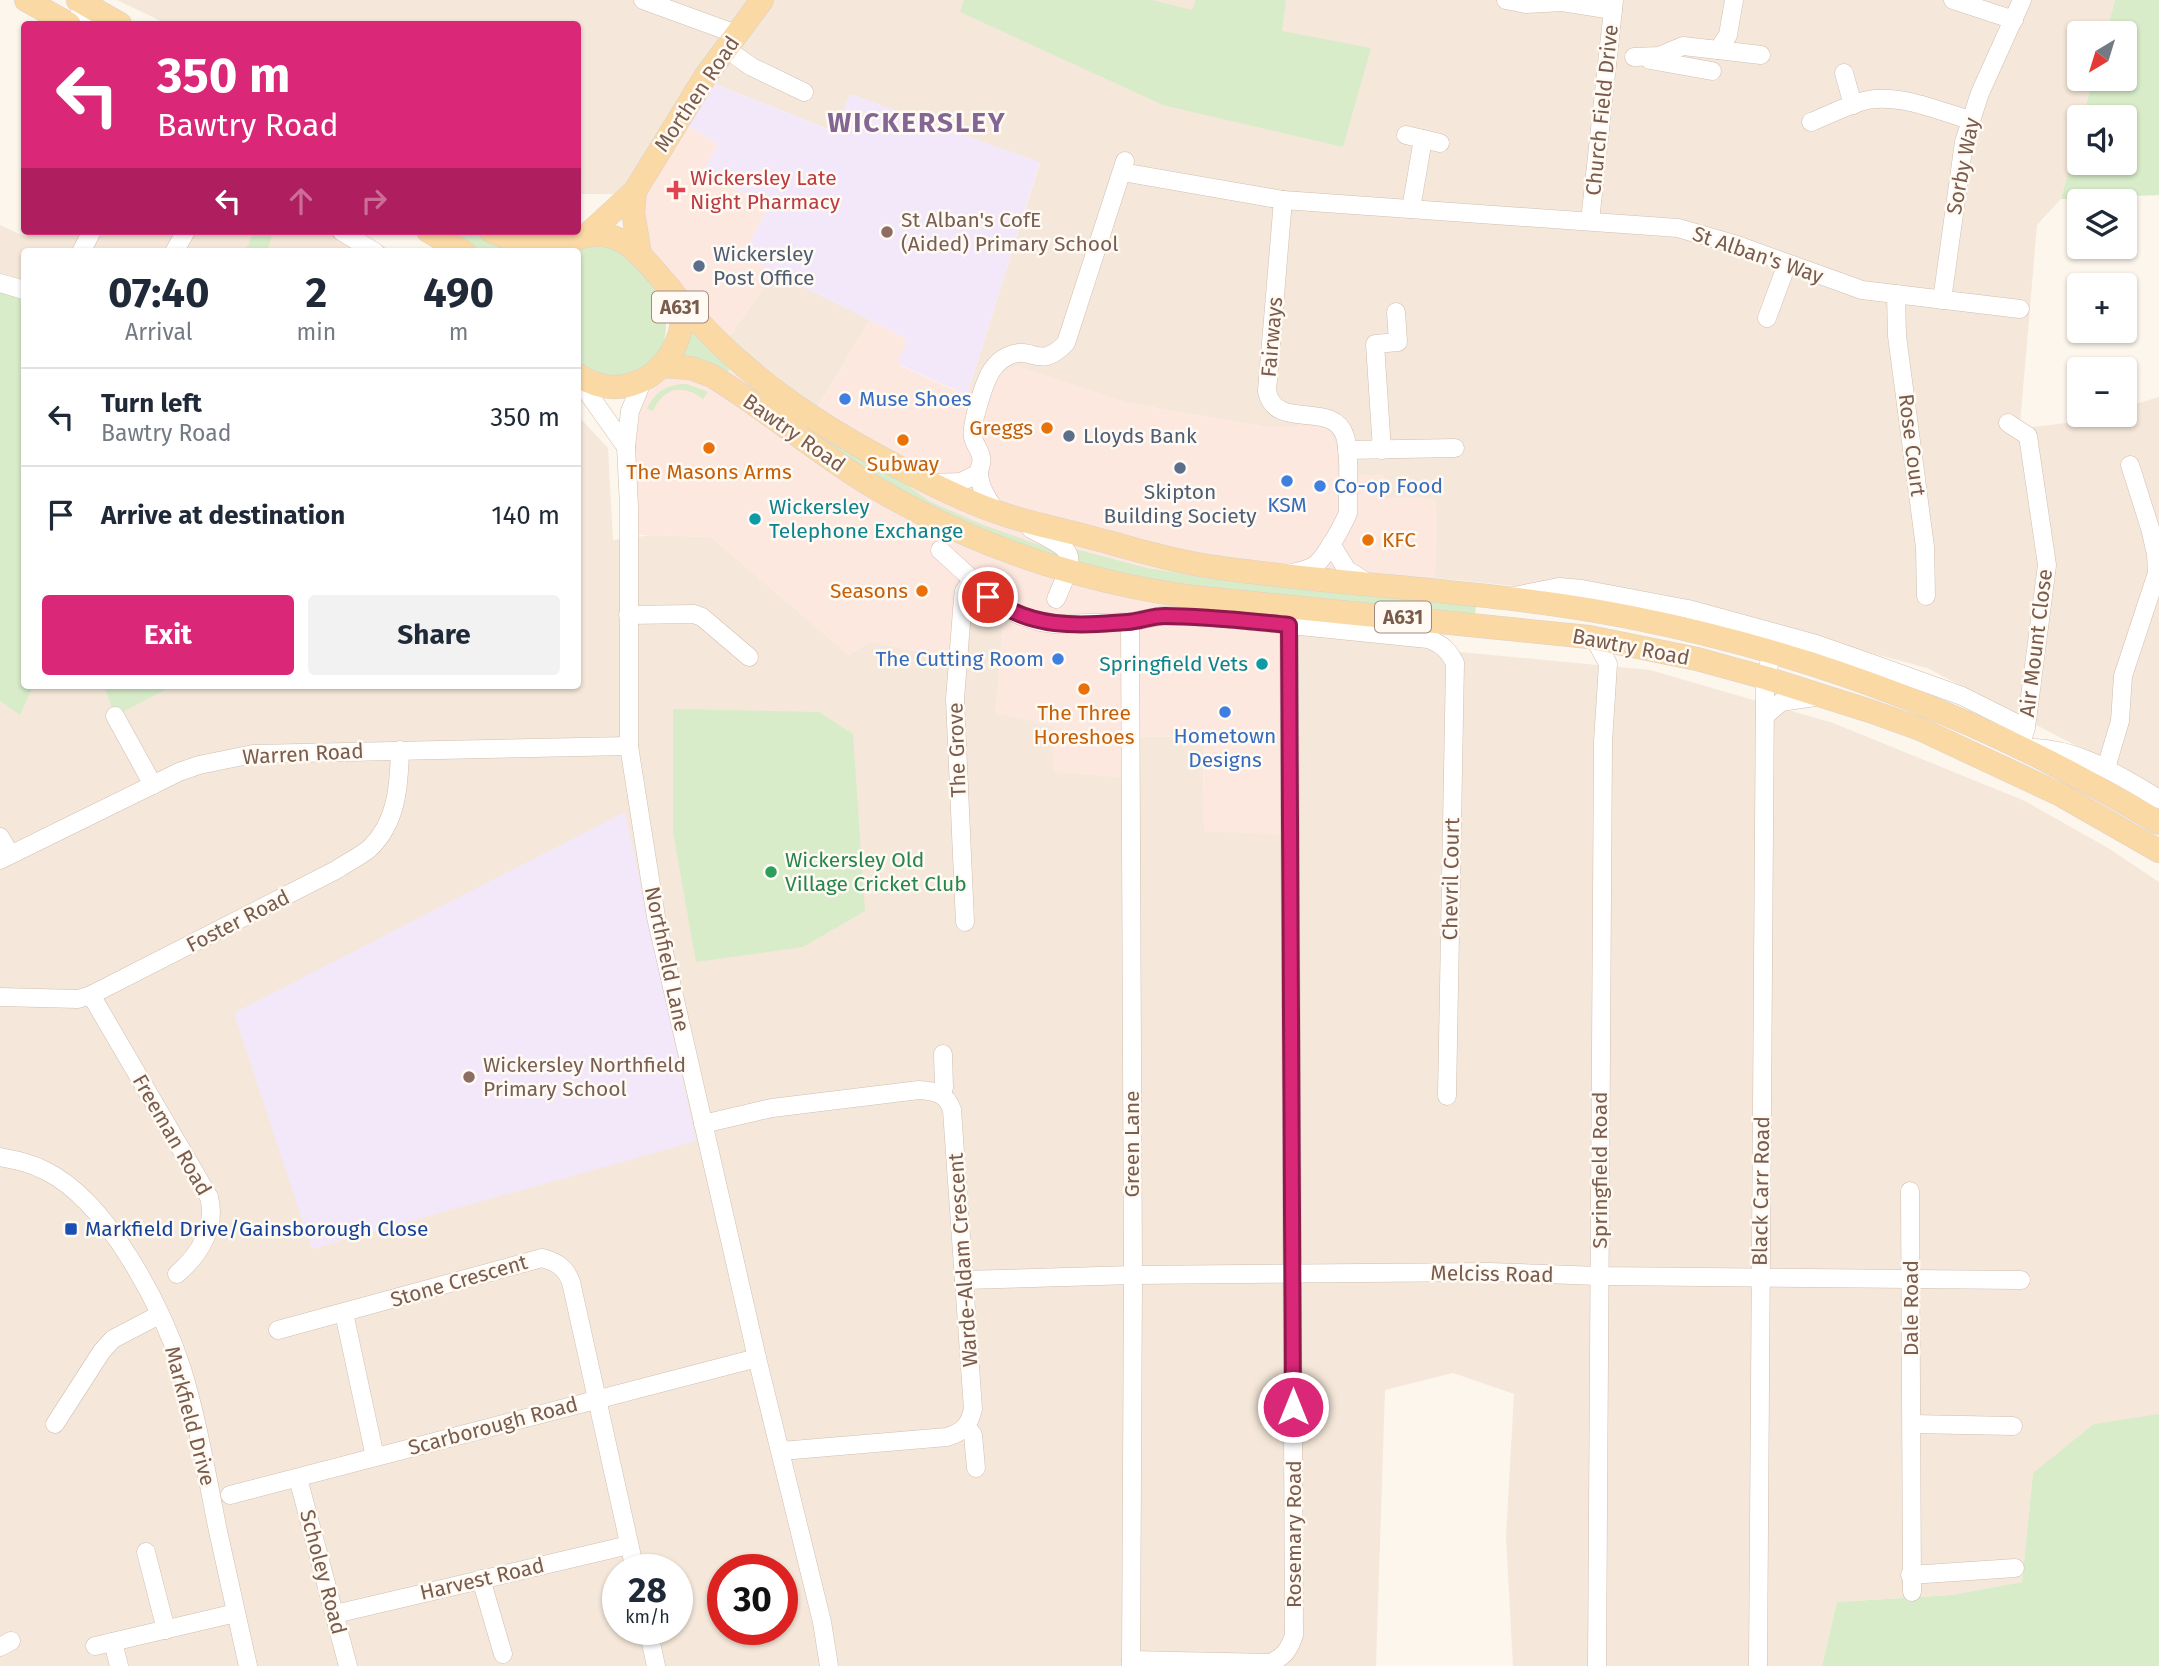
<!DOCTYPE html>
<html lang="en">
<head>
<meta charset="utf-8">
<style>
	:root { --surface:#fff; --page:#f2f2f3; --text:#1f2937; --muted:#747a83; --line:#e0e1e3; --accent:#db2777 }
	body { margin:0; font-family:"Fira Sans",sans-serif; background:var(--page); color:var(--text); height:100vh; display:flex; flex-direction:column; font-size:26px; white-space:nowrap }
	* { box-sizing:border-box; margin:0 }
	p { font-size:23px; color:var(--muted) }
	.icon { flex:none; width:38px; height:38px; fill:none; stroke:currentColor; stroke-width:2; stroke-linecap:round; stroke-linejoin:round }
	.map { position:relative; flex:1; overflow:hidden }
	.sheet { position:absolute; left:21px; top:248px; width:560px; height:441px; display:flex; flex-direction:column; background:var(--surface); border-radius:7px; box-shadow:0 2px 5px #0004 }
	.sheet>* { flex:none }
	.hud { position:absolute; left:21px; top:21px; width:560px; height:214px; border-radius:7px; box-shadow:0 2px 5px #0004; background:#db2777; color:#fff; overflow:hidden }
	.needle { width:46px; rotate:218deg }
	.buttons { position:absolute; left:2067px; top:21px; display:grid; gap:14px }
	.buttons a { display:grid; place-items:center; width:70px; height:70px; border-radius:7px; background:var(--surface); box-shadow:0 2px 5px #0004; font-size:35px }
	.speed { position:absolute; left:602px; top:1554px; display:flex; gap:14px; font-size:35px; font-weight:700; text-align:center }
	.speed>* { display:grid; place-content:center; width:91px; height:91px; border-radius:50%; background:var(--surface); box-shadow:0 2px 5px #0004; line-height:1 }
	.speed small { font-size:18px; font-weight:400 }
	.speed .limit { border:10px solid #d22; background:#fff; color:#111 }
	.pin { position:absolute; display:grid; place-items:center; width:60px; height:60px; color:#fff; margin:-30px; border:4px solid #fff; border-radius:50%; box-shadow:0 2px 7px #0007 }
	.me { position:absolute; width:77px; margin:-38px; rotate:0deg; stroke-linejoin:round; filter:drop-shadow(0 0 5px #0008) }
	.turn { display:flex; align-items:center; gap:24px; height:147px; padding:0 21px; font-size:32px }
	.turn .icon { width:91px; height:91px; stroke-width:2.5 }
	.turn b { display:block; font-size:49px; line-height:60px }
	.lanes { display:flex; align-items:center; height:66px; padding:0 21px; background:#0003; justify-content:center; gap:35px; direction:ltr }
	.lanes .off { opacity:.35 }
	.eta { display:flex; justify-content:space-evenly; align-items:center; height:119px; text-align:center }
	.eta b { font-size:42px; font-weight:700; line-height:49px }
	.cta { display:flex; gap:14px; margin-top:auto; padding:14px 21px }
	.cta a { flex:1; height:80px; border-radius:7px; background:var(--accent); color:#fff; font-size:28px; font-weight:700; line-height:80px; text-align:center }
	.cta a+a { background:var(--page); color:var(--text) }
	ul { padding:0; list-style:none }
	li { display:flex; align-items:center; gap:21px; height:98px; padding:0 21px; border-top:2px solid var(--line) }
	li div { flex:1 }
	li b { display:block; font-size:26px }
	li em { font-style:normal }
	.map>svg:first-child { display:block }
</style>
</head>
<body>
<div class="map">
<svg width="2159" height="1666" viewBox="0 0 2159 1666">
	<rect width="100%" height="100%" fill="#fdf6ec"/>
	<!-- residential -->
	<g fill="#f5e8da" fill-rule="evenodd">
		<path d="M117,0H2115L2106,33H2079V79H2093L2083,117H2079V132L2061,199L2037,225L2020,425L2032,427L2075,422L2099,415H2124L2125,407L2159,397V793L2119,768L1927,668L1684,603L1435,578L1436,499L1384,498L1337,475V449L1330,432L1319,426H1261L1127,403L1016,366L981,402L967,395L1040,163L850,94L836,132L715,84L640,194H578V24H167Z"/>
		<path d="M0,225L26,237L30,231H354L395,252H24V686H578V416L608,448L613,540L652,535L711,537L849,655L870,641L958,660L963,602L1003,627L996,712L1130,737L1203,736L1204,830L1289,625L1439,650L1650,670L1833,723L2025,801L2108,848L2159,882V1414L2149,1417L2033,1473L2022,1582L1951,1595L1837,1602L1822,1666H1513L1506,1538L1514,1394L1453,1373L1385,1390L1376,1666H0ZM618,1570H677V1629H618ZM723,1570H782V1629H723Z"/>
		<path d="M774,272L870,320L817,409L727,340Z"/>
	</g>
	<!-- commercial -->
	<path fill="#fde8e0" d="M688,126L718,144L703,171L769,207L742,256L774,272L727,340L818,408L870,320L907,339L899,365L981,402L993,377L1016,366L1127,403L1261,426H1319L1330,432L1337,449V475H1384L1385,498L1436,499L1435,578L1439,650L1289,625L1290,835L1204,831L1203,736L1131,737V778L1053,772L1054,727L996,713L1003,627L963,603L958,660L870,641L849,655L711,537L636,535L634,421L642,401L653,387L666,377L686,342L652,252L647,243L638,206Z"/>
	<!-- education -->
	<g fill="#f3e8fa">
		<path d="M715,84L835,132L850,94L1040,162L967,395L898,364L907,339L742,256L769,207L703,171L718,144L688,126Z"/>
		<path d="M625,812L696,1141L312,1249L234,1013Z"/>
	</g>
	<!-- green -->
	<g fill="#d8ecc9">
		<path d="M964,0H1152L1192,10L1196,0H1286L1282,31L1371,48L1343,147L1163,105L960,12Z"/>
		<path d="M2115,0H2159V195L2061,199L2079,132V163H2124V117H2083L2093,79H2124V33H2106Z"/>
		<path d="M254,231H273L267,252H245Z"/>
		<path d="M461,231H473L488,238L532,252H478L457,238Z"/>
		<path d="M585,245C618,247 622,250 644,275C699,335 642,405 578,362V252H569Z"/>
		<path d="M0,290L24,298V686H33L20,715L0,701Z"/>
		<path d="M691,329L732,366L725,375L684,360L682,354Z"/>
		<path d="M687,384L708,392L703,399C682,384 664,387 653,411L647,409C654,391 669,384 687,384Z"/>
		<path d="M756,386L885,469L929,501L981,524L1048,548L1057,553L1056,558L917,503L750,394Z"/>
		<path d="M1071,548L1147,568L1214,579L1476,605L1475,617L1221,593L1077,567Z"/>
		<path d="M104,686H172L115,716Z"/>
		<path d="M673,709L819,712L853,734L865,911L803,947L696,962L673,832Z"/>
		<path d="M2159,1414V1666H1822L1837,1602L1951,1595L2022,1582L2033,1473L2094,1424Z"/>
	</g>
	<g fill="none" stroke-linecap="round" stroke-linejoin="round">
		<!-- minor casing -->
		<g stroke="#d1beb0" stroke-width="19">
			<g id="minor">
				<path d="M643,0L736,34"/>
				<path d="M1506,0L1526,4L1562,2L1613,10"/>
				<path d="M1953,0L2014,20"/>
				<path d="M84,24L80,12L86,0"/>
				<path d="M726,49L752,67L804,92"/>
				<path d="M1718,50L1761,55"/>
				<path d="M1634,57L1659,56L1683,46L1718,50L1728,35L1734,0"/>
				<path d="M1650,60L1712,71"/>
				<path d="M1844,73L1853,105"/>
				<path d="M1811,122C1829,115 1849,104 1868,100C1901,94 1939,111 1970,120"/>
				<path d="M1406,135L1440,143"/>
				<path d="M1122,172L1283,200L1678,228L1737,245L1862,290L2020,309"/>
				<path d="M1283,200L1267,391C1275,432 1333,399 1345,436C1351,457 1347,491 1348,513C1343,525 1325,558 1315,565C1308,570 1296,572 1288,574"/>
				<path d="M1411,209L1423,139"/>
				<path d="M1590,221L1614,0"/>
				<path d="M341,231L375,252"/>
				<path d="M81,252L92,231"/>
				<path d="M174,252L186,231"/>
				<path d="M0,283L24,290"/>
				<path d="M1896,294L1897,336L1925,547L1926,596"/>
				<path d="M1942,300L1964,142L1980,93L2022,0"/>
				<path d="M1767,318L1787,264"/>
				<path d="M578,379L626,447"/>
				<path d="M643,380L630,411L626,447L629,506V746L656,917L757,1358L822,1622L829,1666"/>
				<path d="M2008,423L2028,436L2047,565L2027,720L2021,748C2073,745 2116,773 2159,799"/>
				<path d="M1347,450L1455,448"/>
				<path d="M1382,450L1375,344L1398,342L1396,312"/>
				<path d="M930,483L961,482L979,473"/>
				<path d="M996,512C989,501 979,487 979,473C979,467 983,463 981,457C980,450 974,444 973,437C970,426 985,380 992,370C996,364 1001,359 1008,356C1033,344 1038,372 1066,343L1125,161"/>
				<path d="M1031,529C1077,553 1077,551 1056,599"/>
				<path d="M1331,544L1347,570L1368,583"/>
				<path d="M940,550L1000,605L1021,616L1040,622L1054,624L1130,622L1161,616L1210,617L1428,639C1442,644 1448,650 1455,663L1447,1096"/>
				<path d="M1514,596L1559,587L1582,589L1688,609L1816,644L1876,665L1962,696L2026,728"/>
				<path d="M628,615L694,614L702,617L749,657"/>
				<path d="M1130,622L1133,1275L1131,1666"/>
				<path d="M1589,637L1597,643L1608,664L1603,742L1597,1666"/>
				<path d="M115,716L153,785"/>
				<path d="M1765,716L1781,702L1815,697"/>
				<path d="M2106,768L2120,721L2123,676L2157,573L2156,554L2150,528L2130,465"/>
				<path d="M0,837L10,854"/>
				<path d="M0,860L179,772L199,765L253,754L629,746"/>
				<path d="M965,922L955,699L963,598L964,591L972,581"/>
				<path d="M91,995L209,1197C217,1228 199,1255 177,1274"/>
				<path d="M0,997L78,999L91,995L336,870C346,863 359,857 369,849C397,823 399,786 400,750"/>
				<path d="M942,1094L944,1087L943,1054"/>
				<path d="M703,1124L772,1108L919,1090C936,1091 947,1094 952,1110L973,1409C969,1426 963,1432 947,1437L781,1451"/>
				<path d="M0,1157C16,1160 31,1163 46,1171C108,1202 161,1305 182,1369C198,1421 207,1477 218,1531C228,1576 238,1621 248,1666"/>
				<path d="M1910,1191L1912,1592"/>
				<path d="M964,1280L1133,1275L1489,1272L1599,1276L2021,1280"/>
				<path d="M344,1313L375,1457"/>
				<path d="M278,1330L542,1258C557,1262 565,1267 571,1282L635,1570"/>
				<path d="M55,1424L102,1351L113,1339L159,1315"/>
				<path d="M1912,1424L2013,1426"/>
				<path d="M966,1427L973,1435L976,1468"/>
				<path d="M298,1478L348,1666"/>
				<path d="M230,1495L757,1358"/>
				<path d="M146,1552L166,1630"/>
				<path d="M1910,1575L2015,1568"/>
				<path d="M481,1579L503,1654"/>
				<path d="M335,1614L629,1545"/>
				<path d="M648,1629L656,1666"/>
				<path d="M113,1642L119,1666"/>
				<path d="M95,1646L236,1613"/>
				<path d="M0,1647L11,1641"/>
				<path d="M1131,1660L1270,1663C1284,1657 1289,1650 1294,1635L1289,625"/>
				<path d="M1758,1666L1765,689L1771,652"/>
			</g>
		</g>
		<!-- major casing -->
		<g stroke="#dad1cd" stroke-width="24">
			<g id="major">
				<path d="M26,0L69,24"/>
				<path d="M78,0L120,24"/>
				<path d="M635,191L633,212L640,254"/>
				<path d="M428,231L464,252"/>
				<path d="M491,231L510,239L559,245"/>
				<path d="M587,235L635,191L705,77L762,0"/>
				<path d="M551,252C558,245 565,243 575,239C615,224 636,249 660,277C666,285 676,293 679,303C689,333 667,371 638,382C617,391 597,388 578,375"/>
				<path d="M678,299C743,376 819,427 908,472C939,488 971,504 1003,514C1031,524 1061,529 1089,537C1130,548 1172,561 1214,567C1352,587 1492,590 1629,617C1816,654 1996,724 2159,823"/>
				<path d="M661,366L691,368L712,376C766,409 815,451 869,484C968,544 1078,581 1192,597L1589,637L1697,659L1766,678L1873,712L1920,729L2061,795L2159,851"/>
			</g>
		</g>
		<!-- minor -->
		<use href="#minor" stroke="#fff" stroke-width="18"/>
		<!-- major -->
		<use href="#major" stroke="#fbd9a5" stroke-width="23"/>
	</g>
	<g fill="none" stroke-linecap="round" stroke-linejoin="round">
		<!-- route casing -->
		<g stroke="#8e194d" stroke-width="18">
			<path id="route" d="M988,597C1033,629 1075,626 1128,622C1140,621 1152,616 1165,616C1206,616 1247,621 1289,625L1293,1407"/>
		</g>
		<!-- route -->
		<use href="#route" stroke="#db2777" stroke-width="12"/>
	</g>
	<!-- markers -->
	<path fill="#e0444e" stroke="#fffaf3" stroke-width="2.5" d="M672.5 179.5h7v7h7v7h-7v7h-7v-7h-7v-7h7z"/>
	<g fill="#8d6e63" stroke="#fffaf3" stroke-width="2.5">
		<circle cx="887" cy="232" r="7"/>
		<circle cx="469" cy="1077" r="7"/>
	</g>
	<g fill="#5c6f8a" stroke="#fffaf3" stroke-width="2.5">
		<circle cx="699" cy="266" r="7"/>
		<circle cx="1069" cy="436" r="7"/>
		<circle cx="1180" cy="468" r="7"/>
	</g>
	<g fill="#3f7fe0" stroke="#fffaf3" stroke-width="2.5">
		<circle cx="845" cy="399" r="7"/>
		<circle cx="1287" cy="481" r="7"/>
		<circle cx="1320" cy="486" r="7"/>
		<circle cx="1058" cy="659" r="7"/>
		<circle cx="1225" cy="712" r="7"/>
	</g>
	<g fill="#e8710a" stroke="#fffaf3" stroke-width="2.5">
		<circle cx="1047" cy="428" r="7"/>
		<circle cx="903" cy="440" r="7"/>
		<circle cx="709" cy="448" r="7"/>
		<circle cx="1368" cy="540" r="7"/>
		<circle cx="922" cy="591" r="7"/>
		<circle cx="1084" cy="689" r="7"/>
	</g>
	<g fill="#0f9aa8" stroke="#fffaf3" stroke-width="2.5">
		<circle cx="755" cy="519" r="7"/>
		<circle cx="1262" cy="664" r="7"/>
	</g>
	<circle fill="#2e9e5b" stroke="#fffaf3" stroke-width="2.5" cx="771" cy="872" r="7"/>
	<rect fill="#1a4fb4" stroke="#fffaf3" stroke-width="2.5" x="64" y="1222" width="14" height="14" rx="3.5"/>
	<g text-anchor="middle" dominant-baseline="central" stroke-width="5" stroke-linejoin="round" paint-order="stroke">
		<!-- shield labels -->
		<g fill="#fffaf3" stroke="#a28b7f" stroke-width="2">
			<rect x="652" y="291.5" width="56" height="31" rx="5"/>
			<rect x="1375" y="601.5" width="56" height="31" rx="5"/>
		</g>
		<g font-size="19" font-weight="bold" fill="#7a5c4d">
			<text x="680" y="307">A631</text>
			<text x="1403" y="617">A631</text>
		</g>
		<!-- street labels -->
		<g font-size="21" fill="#7a5c4d" stroke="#fffaf3">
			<text transform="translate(697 94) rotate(-56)">Morthen Road</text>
			<text transform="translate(1602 110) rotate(-84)">Church Field Drive</text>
			<text transform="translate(1963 166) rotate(-79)">Sorby Way</text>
			<text transform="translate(1758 255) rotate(19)">St Alban's Way</text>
			<text transform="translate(1272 337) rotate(-85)">Fairways</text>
			<text transform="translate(794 433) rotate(35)">Bawtry Road</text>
			<text transform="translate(1912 445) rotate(83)">Rose Court</text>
			<text transform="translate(2036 643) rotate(-83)">Air Mount Close</text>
			<text transform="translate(1631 647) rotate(11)">Bawtry Road</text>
			<text transform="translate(957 750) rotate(-92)">The Grove</text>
			<text transform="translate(303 754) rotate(-3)">Warren Road</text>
			<text transform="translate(1451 879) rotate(-89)">Chevril Court</text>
			<text transform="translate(238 921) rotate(-27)">Foster Road</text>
			<text transform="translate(667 959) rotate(78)">Northfield Lane</text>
			<text transform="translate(172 1135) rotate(60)">Freeman Road</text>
			<text transform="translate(1132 1144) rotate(-90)">Green Lane</text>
			<text transform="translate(1600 1170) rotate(-90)">Springfield Road</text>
			<text transform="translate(1761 1191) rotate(-89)">Black Carr Road</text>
			<text transform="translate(963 1260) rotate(-94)">Warde-Aldam Crescent</text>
			<text transform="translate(1492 1274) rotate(1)">Melciss Road</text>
			<text transform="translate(459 1281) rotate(-16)">Stone Crescent</text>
			<text transform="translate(1911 1308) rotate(-90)">Dale Road</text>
			<text transform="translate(190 1416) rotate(75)">Markfield Drive</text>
			<text transform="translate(493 1426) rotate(-15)">Scarborough Road</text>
			<text transform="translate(1294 1534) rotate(-90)">Rosemary Road</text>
			<text transform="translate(323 1572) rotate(75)">Scholey Road</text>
			<text transform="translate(482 1579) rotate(-13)">Harvest Road</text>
		</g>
		<!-- health labels -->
		<g font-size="21" fill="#be3a42" stroke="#fffaf3" text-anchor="start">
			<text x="690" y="178">Wickersley Late<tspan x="690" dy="24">Night Pharmacy</tspan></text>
		</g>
		<!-- education labels -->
		<g font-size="21" fill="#785e54" stroke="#fffaf3" text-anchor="start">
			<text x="901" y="220">St Alban's CofE<tspan x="901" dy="24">(Aided) Primary School</tspan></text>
			<text x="483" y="1065">Wickersley Northfield<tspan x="483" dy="24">Primary School</tspan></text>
		</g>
		<!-- service labels -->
		<g font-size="21" fill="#4e5e75" stroke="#fffaf3" text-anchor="start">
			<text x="713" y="254">Wickersley<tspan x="713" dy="24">Post Office</tspan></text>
			<text x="1083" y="436">Lloyds Bank</text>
			<text x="1180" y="492" text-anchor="middle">Skipton<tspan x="1180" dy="24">Building Society</tspan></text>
		</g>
		<!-- shop labels -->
		<g font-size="21" fill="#366cbe" stroke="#fffaf3" text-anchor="start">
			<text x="859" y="399">Muse Shoes</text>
			<text x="1334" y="486">Co-op Food</text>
			<text x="1287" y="505" text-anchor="middle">KSM</text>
			<text x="1044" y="659" text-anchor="end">The Cutting Room</text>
			<text x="1225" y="736" text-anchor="middle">Hometown<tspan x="1225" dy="24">Designs</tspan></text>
		</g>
		<!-- food labels -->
		<g font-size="21" fill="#c56008" stroke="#fffaf3">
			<text x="1033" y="428" text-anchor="end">Greggs</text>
			<text x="903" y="464">Subway</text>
			<text x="709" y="472">The Masons Arms</text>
			<text x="1382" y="540" text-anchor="start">KFC</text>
			<text x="908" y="591" text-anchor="end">Seasons</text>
			<text x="1084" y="713">The Three<tspan x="1084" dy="24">Horeshoes</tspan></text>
		</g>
		<!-- culture labels -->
		<g font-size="21" fill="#0d838f" stroke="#fffaf3" text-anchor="start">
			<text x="769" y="507">Wickersley<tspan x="769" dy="24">Telephone Exchange</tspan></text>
			<text x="1248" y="664" text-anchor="end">Springfield Vets</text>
		</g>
		<!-- leisure labels -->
		<g font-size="21" fill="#27864d" stroke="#fffaf3" text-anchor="start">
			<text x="785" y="860">Wickersley Old<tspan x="785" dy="24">Village Cricket Club</tspan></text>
		</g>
		<!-- transit labels -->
		<g font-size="21" fill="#164399" stroke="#fffaf3" text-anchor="start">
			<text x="85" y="1229">Markfield Drive/Gainsborough Close</text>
		</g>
		<!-- district labels -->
		<g font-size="28" font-weight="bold" letter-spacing="2" fill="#846695" stroke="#fffaf3">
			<text x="917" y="122">WICKERSLEY</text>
		</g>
	</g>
</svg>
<div class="buttons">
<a><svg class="needle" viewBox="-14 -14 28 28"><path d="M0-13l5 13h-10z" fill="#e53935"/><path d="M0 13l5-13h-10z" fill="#747a83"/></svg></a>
<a><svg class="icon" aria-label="sound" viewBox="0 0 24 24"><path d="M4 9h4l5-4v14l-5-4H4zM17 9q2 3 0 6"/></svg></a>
<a><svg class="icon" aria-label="layers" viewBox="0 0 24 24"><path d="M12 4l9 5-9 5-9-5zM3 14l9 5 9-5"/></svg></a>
<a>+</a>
<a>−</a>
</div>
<div class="speed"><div>28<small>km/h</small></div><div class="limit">30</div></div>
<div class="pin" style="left:988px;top:597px;background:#d93025"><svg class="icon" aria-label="arrive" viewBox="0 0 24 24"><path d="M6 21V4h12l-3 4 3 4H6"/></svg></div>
<svg class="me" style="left:1293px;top:1407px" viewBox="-20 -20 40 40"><circle r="17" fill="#db2777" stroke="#fff" stroke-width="3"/><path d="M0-11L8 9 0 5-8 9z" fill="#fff"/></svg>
<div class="hud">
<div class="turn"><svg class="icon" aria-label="left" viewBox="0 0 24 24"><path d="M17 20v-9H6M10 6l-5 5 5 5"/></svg><div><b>350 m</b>Bawtry Road</div></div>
<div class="lanes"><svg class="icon" aria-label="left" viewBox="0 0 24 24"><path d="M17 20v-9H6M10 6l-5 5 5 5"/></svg><svg class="icon off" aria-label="ahead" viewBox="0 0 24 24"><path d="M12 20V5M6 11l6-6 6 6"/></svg><svg class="icon off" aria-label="right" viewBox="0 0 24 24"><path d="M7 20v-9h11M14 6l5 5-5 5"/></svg></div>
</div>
<section class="sheet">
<div class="eta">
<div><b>07:40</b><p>Arrival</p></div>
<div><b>2</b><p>min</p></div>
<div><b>490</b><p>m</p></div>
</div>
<ul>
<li><svg class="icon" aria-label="left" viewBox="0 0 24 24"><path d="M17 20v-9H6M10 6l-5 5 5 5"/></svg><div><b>Turn left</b><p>Bawtry Road</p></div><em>350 m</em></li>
<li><svg class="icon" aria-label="arrive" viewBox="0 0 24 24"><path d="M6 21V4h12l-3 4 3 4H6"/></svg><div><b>Arrive at destination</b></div><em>140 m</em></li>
</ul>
<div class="cta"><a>Exit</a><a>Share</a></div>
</section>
</div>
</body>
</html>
